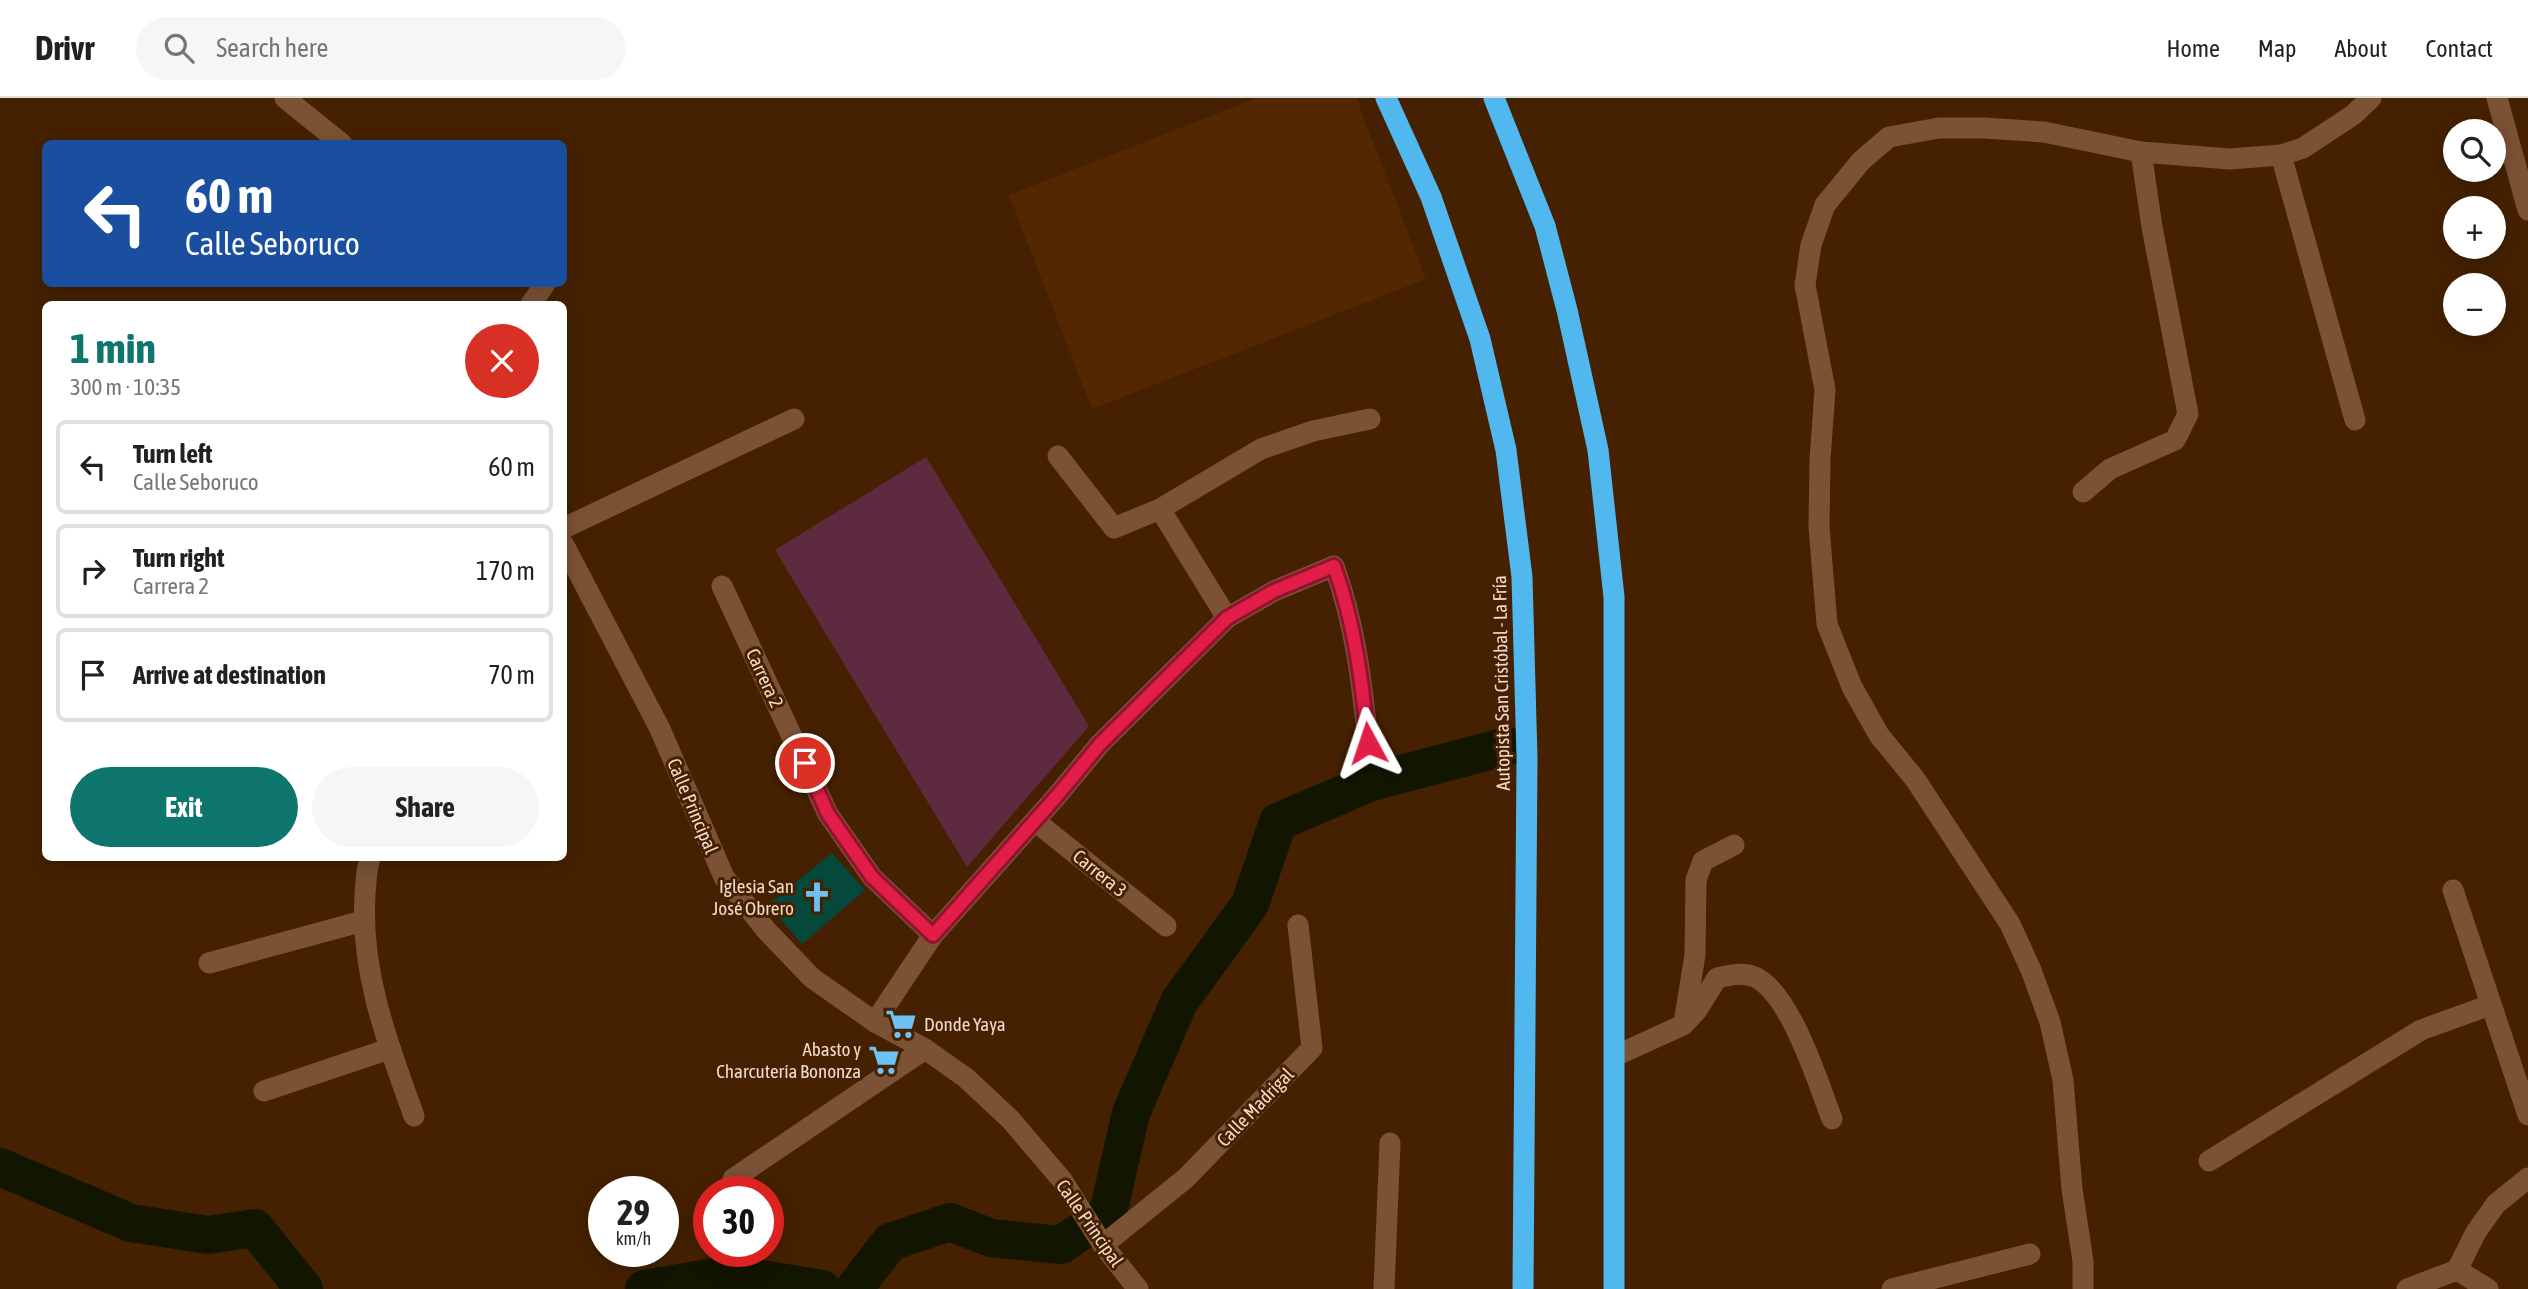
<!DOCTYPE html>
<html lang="en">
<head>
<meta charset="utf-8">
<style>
	:root { --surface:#fff; --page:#f6f6f6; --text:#202124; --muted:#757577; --line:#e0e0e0; --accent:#0f766e }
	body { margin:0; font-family:"Asap Condensed",sans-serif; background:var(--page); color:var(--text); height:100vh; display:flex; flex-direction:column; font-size:26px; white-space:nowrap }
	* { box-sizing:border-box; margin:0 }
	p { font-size:23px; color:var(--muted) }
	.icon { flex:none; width:38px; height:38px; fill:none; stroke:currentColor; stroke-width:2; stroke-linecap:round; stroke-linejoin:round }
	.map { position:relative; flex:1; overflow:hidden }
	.details { position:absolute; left:42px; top:203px; width:525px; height:560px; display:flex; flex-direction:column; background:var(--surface); border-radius:10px; box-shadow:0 4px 18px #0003 }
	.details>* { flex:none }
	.hud { position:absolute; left:42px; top:42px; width:525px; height:147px; border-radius:10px; box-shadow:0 4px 18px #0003; background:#1a4fa0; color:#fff; overflow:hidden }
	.fabs { position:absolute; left:2443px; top:21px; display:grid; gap:14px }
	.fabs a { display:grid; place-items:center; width:63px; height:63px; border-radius:50%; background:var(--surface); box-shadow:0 4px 18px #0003; font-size:35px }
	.speed { position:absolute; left:588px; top:1078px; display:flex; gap:14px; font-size:35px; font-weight:700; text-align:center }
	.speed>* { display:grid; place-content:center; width:91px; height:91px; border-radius:50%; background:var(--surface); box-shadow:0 4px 18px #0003; line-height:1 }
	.speed small { font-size:18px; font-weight:400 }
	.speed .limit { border:10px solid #d22; background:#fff; color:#111 }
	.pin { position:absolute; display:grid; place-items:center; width:60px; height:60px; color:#fff; margin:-30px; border:4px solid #fff; border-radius:50%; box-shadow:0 2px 7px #0007 }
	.me { position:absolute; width:77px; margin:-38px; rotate:355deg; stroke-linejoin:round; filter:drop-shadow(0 0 5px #0008) }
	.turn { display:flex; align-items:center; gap:24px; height:147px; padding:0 28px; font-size:32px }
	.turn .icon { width:91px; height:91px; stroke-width:2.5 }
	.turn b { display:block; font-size:49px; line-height:60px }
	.round { display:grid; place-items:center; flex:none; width:74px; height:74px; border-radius:37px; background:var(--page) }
	.headline { display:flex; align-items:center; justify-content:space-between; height:119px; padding:0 28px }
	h1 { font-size:42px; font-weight:700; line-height:52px; color:var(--accent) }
	.action { display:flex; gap:14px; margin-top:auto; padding:14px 28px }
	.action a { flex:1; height:80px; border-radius:42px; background:var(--accent); color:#fff; font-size:28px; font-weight:700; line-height:80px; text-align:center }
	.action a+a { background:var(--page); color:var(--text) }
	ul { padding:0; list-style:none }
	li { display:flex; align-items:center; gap:21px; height:94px; margin:0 14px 10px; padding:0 14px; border:4px solid var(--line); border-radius:10px }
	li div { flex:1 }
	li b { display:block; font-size:26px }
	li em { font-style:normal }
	header { display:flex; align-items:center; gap:42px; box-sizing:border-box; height:98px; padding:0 35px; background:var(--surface); border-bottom:2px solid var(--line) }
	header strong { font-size:33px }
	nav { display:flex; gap:38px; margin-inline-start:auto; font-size:24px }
	.search { width:490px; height:63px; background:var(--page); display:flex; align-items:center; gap:18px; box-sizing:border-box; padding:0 24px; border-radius:38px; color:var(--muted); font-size:26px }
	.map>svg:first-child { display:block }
</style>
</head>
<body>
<header>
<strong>Drivr</strong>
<div class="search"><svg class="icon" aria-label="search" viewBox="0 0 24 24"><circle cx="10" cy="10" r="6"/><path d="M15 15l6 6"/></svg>Search here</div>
<nav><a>Home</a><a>Map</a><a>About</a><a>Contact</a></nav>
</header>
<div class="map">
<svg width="2528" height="1191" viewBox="0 0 2528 1191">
	<rect width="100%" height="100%" fill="#452101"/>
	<!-- built -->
	<path fill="#532800" d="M1257,0H1356L1426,181L1092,311L1009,97Z"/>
	<!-- green -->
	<path fill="#5e2a3f" d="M926,359L1089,628L967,769L775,452Z"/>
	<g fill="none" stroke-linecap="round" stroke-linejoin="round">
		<!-- river -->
		<g stroke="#121500" stroke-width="38">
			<path d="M0,1069L131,1125L208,1137L255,1130L304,1191"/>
			<path d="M644,1191L732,1176L822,1191"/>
			<path d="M854,1191L890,1144L950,1124L991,1140L1061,1147L1108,1115L1131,1015L1179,904L1250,806L1278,724L1371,684L1508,648"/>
		</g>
	</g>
	<!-- building -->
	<path fill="#05483c" d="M832,755L865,792L802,846L768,807Z"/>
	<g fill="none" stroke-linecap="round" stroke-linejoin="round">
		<!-- street -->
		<g stroke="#7b5234" stroke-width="21">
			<path d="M285,0L342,46"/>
			<path d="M2497,0L2528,112"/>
			<path d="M2281,57L2355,322"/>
			<path d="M531,206L545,186"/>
			<path d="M1058,358L1114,430L1160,411L1261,351L1313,333L1370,321"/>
			<path d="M2083,394L2110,371L2175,342L2188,316L2152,129L2141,54"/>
			<path d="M1160,411L1227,520"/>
			<path d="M564,430L794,321"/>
			<path d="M564,447L660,631L724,779L766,832L812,880L875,924L925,951L966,980L1010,1021L1062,1082L1103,1147L1138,1191"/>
			<path d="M722,488L828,716L872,779L933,837"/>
			<path d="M1035,723L1166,828"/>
			<path d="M370,760C366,772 366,784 365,797C360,874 388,946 414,1018"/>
			<path d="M2453,792L2528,1017"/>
			<path d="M209,865L363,823"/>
			<path d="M875,924L933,837L1056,699L1100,646L1227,520L1274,493L1334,468C1355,526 1362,584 1368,645"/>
			<path d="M1684,925L1695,857L1696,782L1703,763L1734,747"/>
			<path d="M1615,958L1683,927L1697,912L1717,880C1730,877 1742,874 1755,879C1791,896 1818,985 1832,1021"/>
			<path d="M264,993L389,951"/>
			<path d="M2209,1063L2421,932L2490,907"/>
			<path d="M733,1081L925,951"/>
			<path d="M1103,1147L1186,1080L1312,950L1298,827"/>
			<path d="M2457,1172L2488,1191"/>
			<path d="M1384,1191L1390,1045"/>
			<path d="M1892,1191L2030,1156"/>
			<path d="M2083,1191V1163L2072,1091L2063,982L2050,924L2031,872L2010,826L1915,681L1879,637L1852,589L1827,526L1819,429L1820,361L1825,292L1805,187L1811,147L1825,107L1861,63L1889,39L1939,30H1984L2044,34L2141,54L2230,61L2281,57L2303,50L2353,17L2371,0"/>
			<path d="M2407,1191L2457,1172L2476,1134L2496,1106L2528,1080"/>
		</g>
		<!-- highway -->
		<g stroke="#50b7ef" stroke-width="21">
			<path d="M1386,0L1431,99L1480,241L1506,352L1522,479L1527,660L1523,1191"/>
			<path d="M1494,0L1545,128L1567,212L1598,352L1614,499V1191"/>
		</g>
	</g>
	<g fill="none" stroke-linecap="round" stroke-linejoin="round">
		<!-- route casing -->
		<g stroke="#92132f" stroke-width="18">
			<path id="route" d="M805,665L828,716L872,779L933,837L1056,699L1100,646L1227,520L1274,493L1334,468C1355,526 1362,584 1368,645"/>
		</g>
		<!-- route -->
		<use href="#route" stroke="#e11d48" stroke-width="12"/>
	</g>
	<!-- icons -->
	<defs>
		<g id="church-bare" transform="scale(2.415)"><path d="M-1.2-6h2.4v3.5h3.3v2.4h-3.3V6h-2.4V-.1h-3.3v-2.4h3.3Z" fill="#6ec2f3" stroke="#452101" stroke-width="2.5" paint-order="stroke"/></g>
		<g id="supermarket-bare" transform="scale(2.415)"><path d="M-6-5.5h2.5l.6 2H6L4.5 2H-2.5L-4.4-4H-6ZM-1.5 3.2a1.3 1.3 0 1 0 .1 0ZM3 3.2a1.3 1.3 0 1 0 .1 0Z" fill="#6ec2f3" stroke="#452101" stroke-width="2.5" paint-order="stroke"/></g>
	</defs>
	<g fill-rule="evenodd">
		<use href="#church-bare" x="817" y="799"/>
		<use href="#supermarket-bare" x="901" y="926"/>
		<use href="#supermarket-bare" x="884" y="962"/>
	</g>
	<g text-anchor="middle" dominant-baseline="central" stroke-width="6" stroke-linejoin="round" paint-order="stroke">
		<!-- street labels -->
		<g font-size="19" fill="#f2d9c9" stroke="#452101">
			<text transform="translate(765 580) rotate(65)">Carrera 2</text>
			<text transform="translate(1501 585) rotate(-91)">Autopista San Cristóbal - La Fría</text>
			<text transform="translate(693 708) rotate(67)">Calle Principal</text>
			<text transform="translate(1100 775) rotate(39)">Carrera 3</text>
			<text transform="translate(1255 1009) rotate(-46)">Calle Madrigal</text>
			<text transform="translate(1090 1125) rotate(55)">Calle Principal</text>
		</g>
		<!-- poi labels -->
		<g font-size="19" fill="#f2d9c9" stroke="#452101" text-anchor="end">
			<text x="794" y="788">Iglesia San<tspan x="794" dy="22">José Obrero</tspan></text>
			<text x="924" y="926" text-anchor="start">Donde Yaya</text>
			<text x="861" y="951">Abasto y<tspan x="861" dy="22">Charcutería Bononza</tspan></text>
		</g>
	</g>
</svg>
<div class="fabs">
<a><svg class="icon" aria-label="search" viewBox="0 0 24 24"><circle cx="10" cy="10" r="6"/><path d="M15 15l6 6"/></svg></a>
<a>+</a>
<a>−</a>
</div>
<div class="speed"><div>29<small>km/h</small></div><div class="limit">30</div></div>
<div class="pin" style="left:805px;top:665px;background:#d93025"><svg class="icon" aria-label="arrive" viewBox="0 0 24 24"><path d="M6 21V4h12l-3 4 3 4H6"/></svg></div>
<svg class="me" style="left:1368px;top:645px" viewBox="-20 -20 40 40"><path d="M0-17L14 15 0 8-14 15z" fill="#e11d48" stroke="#fff" stroke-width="4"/></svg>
<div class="hud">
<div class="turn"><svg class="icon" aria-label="left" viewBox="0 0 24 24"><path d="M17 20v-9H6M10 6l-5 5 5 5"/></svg><div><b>60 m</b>Calle Seboruco</div></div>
</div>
<section class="details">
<div class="headline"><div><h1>1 min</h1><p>300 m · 10:35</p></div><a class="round" style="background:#d93025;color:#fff"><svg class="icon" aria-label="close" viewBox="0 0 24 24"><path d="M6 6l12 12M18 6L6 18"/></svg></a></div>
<ul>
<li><svg class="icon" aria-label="left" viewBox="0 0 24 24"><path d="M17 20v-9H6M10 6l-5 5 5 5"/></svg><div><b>Turn left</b><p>Calle Seboruco</p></div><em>60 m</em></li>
<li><svg class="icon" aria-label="right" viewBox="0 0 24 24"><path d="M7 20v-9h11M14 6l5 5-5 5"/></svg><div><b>Turn right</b><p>Carrera 2</p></div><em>170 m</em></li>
<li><svg class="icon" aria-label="arrive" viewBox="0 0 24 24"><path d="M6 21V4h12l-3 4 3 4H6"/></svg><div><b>Arrive at destination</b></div><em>70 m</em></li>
</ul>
<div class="action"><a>Exit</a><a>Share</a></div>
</section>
</div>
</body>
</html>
